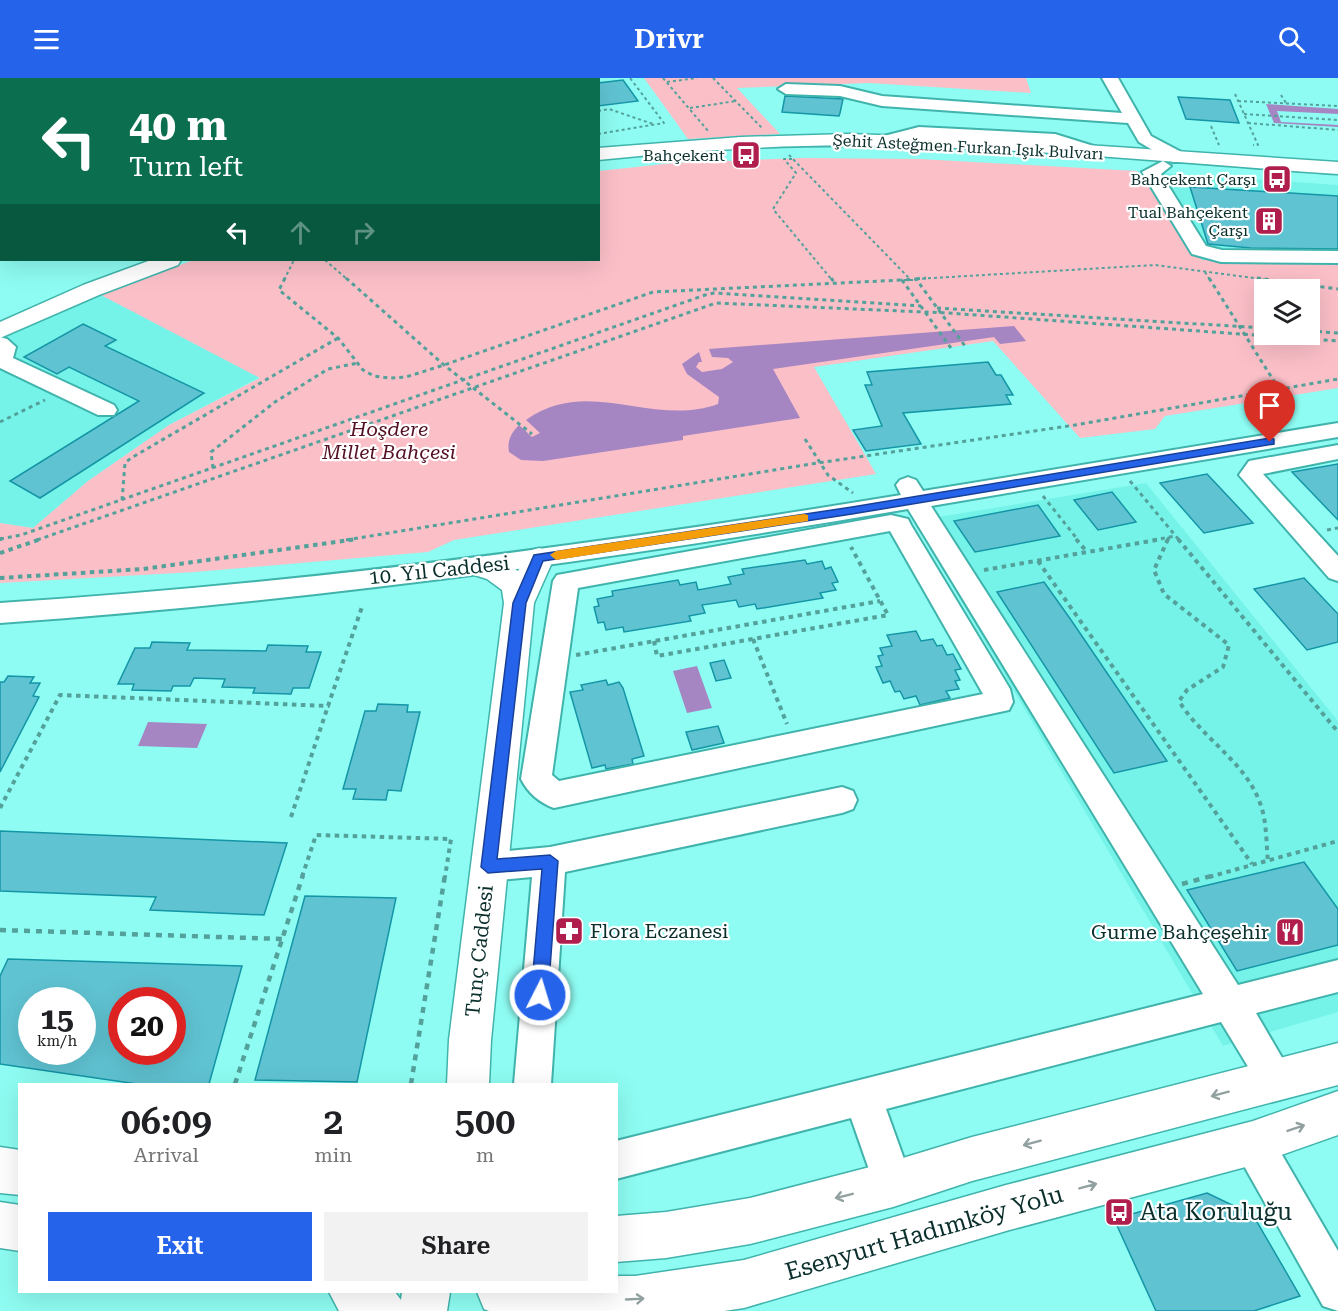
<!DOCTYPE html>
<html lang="en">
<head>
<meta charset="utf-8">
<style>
	:root { --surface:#fff; --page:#f2f2f2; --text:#202124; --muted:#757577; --accent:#2563eb }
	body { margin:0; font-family:"Roboto Serif",serif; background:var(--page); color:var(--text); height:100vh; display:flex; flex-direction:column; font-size:22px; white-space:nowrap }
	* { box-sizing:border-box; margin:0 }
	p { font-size:20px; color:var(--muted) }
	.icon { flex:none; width:33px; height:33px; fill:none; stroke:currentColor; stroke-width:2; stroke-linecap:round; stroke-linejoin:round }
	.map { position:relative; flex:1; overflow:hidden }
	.details { position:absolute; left:18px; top:1005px; width:600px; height:210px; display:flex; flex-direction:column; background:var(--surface); border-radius:0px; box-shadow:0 6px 24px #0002 }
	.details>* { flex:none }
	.guide { position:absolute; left:0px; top:0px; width:600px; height:183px; box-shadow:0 6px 24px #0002; background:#0b6e4f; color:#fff; overflow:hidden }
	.fabs { position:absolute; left:1254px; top:201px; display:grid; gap:12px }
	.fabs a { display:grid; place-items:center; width:66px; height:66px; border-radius:0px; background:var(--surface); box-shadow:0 6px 24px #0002; font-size:30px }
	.speed { position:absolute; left:18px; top:909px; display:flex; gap:12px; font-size:30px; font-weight:700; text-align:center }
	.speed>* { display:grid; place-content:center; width:78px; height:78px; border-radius:50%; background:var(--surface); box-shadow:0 6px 24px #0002; line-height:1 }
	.speed small { font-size:15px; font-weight:400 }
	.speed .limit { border:9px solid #d22; background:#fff; color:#111 }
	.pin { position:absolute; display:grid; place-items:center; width:51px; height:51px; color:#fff; margin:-62px -26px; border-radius:50% 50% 50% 0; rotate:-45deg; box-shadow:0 0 6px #0007 }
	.pin .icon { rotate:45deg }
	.me { position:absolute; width:66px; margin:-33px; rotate:5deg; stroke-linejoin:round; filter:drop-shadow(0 0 4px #0008) }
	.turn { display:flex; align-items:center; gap:21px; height:126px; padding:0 30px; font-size:27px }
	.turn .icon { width:78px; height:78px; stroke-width:2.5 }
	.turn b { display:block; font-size:42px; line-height:51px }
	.lanes { display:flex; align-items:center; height:57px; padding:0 30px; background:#0003; justify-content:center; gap:30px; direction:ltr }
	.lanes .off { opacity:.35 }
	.eta { display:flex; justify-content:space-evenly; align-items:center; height:102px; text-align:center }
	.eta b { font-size:36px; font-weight:600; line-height:42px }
	.action { display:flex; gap:12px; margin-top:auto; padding:12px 30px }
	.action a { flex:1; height:69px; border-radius:0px; background:var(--accent); color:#fff; font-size:24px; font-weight:600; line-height:69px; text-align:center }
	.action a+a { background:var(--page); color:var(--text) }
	header { display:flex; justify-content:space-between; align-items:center; height:78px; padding:0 30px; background:var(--accent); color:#fff; font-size:27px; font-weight:600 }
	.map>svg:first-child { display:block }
</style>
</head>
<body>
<header><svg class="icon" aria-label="menu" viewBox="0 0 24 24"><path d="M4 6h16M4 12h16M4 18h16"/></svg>Drivr<svg class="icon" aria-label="search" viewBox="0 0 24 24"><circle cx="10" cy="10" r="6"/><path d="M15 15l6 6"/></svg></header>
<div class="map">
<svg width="1338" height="1233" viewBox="0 0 1338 1233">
	<rect width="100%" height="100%" fill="#8efcf2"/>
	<!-- built -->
	<g fill="#76f3e8">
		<path d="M1137,93L1338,107V182L1309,180L1202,182Z"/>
		<path d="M99,216L260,299L169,347L88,403L33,450L0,445V262Z"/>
		<path d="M1146,405L1338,643V934L1223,968L914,443Z"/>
	</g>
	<!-- green -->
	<g fill="#fbbfc8" fill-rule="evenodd">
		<path d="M644,0H1026L1031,15L869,5L737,10L780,56L688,61Z"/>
		<path d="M803,80L920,81L1137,93L1202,182L1309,180L1338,182V310L1165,338L1155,351L1080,360L993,263L814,289L876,396L454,462L428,474L195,494L0,505V445L33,450L88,403L169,347L260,300L99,216L194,182H598L599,93L673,85ZM1264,212H1310V256H1264Z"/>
	</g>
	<!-- water -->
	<g fill="#a585c2">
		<path d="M1266,26L1338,31V36L1277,33L1281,44L1338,47V49L1274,45Z"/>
		<path d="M1014,248L1026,263L1000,266L994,259L773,291L800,340L683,358V362L543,383L521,382L509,374C507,363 511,355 519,347L532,359L540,355L526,342C588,297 653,350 718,326L719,319L687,296L682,286L699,274L702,284H699L696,289L702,294L722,291L733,284L728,280L712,279L709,271Z"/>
		<path d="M697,588L712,630L687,635L673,593Z"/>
		<path d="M148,644L207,646L197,670L138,668Z"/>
	</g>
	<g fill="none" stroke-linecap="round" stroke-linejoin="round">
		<!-- stream -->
		<path stroke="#a585c2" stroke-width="4" d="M27,0L29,2"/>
	</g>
	<!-- building -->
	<g fill="#60c3d2" stroke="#1496a6" stroke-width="1.5" fill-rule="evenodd">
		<path d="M623,2L638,23L598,28V5Z"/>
		<path d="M785,18L843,21L840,35L839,38L782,34Z"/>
		<path d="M1178,19L1230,22L1239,45L1186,41Z"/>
		<path d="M1190,109L1338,118V171L1251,170L1208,166Z"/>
		<path d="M83,246L116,262L105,268L204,315L40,420L10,403L139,323L69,289L57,296L24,279Z"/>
		<path d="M988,284L996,297H1001L1013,317H1006L1011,326L903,335L921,366L866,373L853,352L882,348L865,307H872L867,294Z"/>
		<path d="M1338,386V442L1292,394Z"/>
		<path d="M1207,396L1253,445L1204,455L1160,405Z"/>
		<path d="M1112,414L1136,444L1098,452L1074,422Z"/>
		<path d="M1038,427L1060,458L975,474L954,443Z"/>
		<path d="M805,482L807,486L822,483L825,491L831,489L838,504L832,505L836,512L820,515L823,520L757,531L755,526L739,529L736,522L702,527L705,535L689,538L691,543L624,554L623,549L606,552L604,544L598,545L594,529L599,528L597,521L613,518L612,513L678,502L680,507L696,504L698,512L731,506L728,499L744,496L742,491Z"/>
		<path d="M1304,500L1338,536V564L1307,572L1254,511Z"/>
		<path d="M1044,504L1071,542L1167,683L1114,695L997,514Z"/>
		<path d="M916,553L921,563L933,561L937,568L942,567L947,577L953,576L961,591L955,592L960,602L955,603L959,611L946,613L950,620L920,627L916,618L904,621L900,613L895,614L890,603L883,605L876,589L882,588L878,578L883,577L880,570L892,568L887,557Z"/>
		<path d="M152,564L190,565L187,572L266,573L268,567L308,568L306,574H321L309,610H293L291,616L253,615L255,610L222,609L225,601L194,600L190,608H173L171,613L132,612L134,606H118L135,570H150Z"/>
		<path d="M724,582L731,600L716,603L710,585Z"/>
		<path d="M8,598L34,599L30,605H40L33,618L39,619L0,694V604H4Z"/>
		<path d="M606,602L608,607L619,604L623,610L644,678L632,681L633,686L606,691L605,687L592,690L570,614L583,612L581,607Z"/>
		<path d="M378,626L408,627L407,634H420L401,713L388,712L386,722L353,721L356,711H343L365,633H376Z"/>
		<path d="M718,648L724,665L692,672L686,654Z"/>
		<path d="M0,753L122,758L287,765L264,837L150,832L156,819L0,813Z"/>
		<path d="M1304,784L1338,831V867L1237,893L1187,812Z"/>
		<path d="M305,818L396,820L357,1004L255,1002Z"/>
		<path d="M8,881L242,888L209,1006H137L0,986V898ZM32,922H82V974H32ZM122,922H172V974H122Z"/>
		<path d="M1207,1115L1253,1137L1300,1218L1254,1233H1156L1114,1141Z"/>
	</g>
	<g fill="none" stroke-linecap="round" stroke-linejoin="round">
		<!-- minor casing -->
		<g stroke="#40b4ac" stroke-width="4">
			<g id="minor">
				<path d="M93,0H109V2H94Z"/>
				<path d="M369,0H392L368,2Z"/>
				<path d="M398,0H421L397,2Z"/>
				<path d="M1102,0H1118L1151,58L1185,76L1187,80L1185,84H1173L1139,64L1128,45L882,28L840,18L786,16L778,11L786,6L840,8L882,18L1122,35Z"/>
				<path d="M919,49L1055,56L1100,70L1102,74L1094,79L1053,66L919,59L886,67L878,62L880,59Z"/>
				<path d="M1163,83L1171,88L1161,96L1206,168L1222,172L1338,173V185L1221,184L1192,176L1142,94Z"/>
				<rect x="0" y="104" width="2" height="10"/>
				<path d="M0,259L7,261L16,269L13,280L114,327L117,332L114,337H98L0,290Z"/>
				<path d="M1338,345V359L931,428L1238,907L1338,882V914L1256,935L1295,1002L1290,1015L1277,1020L1264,1015L1221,944L886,1031L913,1106L907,1120L893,1126L879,1120L851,1040L616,1101V1063L1203,916L908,431C608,482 304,524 0,545V525C302,506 603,466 901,417L896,407L900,402L908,399L916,402L923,413Z"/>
				<path d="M1338,367V381L1263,396L1338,478V503L1329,500L1239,397L1249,383Z"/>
				<path d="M891,437L908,441L911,447L1010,611L1013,624L1009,632L554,730C540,725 528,715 521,701L553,503L557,497ZM890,453L983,616L559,703L552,697L578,510Z"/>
				<path d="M842,709L853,713L857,722L853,731L842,735L565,794L551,1006H514L532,799L488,803L477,799L472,789L477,779L488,775L550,769Z"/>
				<path d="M1253,1046L1267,1051L1338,1173V1233L1323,1228L1239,1079L1234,1065L1239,1051Z"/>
			</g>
		</g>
		<!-- major casing -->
		<g stroke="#40b4ac" stroke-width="3">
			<g id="major">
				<path d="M848,56L998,61L1338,84V96C1187,86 1036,70 884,68C789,66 693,72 598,82V70L741,59Z"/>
				<path d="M151,182H181L178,187L99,217L0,260V244L83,207Z"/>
				<path d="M539,470L549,473L554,480L534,525L491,962L489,1006H447L449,962L504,525L502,512L487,501L468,495L464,488L468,481C485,476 504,483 518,493L529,473Z"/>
				<path d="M1338,965V1007L972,1103L893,1129L750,1166L666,1180L616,1184V1138L666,1134L750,1120L893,1083L972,1059Z"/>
				<path d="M1338,1013V1057L1253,1087L1006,1153L744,1230L724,1233H489L484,1231L477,1214H616V1198H635L744,1182L1006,1107L1253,1043Z"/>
				<path d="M0,1069L20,1072V1117L0,1115Z"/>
				<path d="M0,1124L20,1127V1173L0,1170Z"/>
				<path d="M329,1214H395L401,1222L402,1214H450L447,1233H339Z"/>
			</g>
		</g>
		<!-- path-far3 -->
		<g stroke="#53a19a" stroke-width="2" stroke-dasharray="3 3" stroke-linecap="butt">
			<path d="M663,0L709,54"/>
			<path d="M713,0L762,50"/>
			<path d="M469,2L480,0"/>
			<path d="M570,2L581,0"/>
			<path d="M667,4L697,0"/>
			<path d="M1235,16L1258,67H1253"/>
			<path d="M1281,17L1286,25"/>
			<path d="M1238,23L1338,28"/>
			<path d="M690,30L736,23"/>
			<path d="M598,33L609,31L653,46"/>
			<path d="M1244,36L1338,42"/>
			<path d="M1248,45L1338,52"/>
			<path d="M1211,48L1219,67"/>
			<path d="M598,56L664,45L630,0"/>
			<path d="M789,77L909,200"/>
			<path d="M792,81H784L796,95L773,131L832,202"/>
			<path d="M325,182L348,202"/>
			<path d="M1205,194L1210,202"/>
			<path d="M916,201L1155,187L1269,202"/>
			<path d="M284,202L294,182"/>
			<path d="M904,202H917"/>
		</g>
		<!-- path-far2 -->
		<g stroke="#53a19a" stroke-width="3" stroke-dasharray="4 4" stroke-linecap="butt">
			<path d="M285,200L279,212L338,260L363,292L374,298L390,300L406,299L444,287L653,214L902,202"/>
			<path d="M346,200L444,287L532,356"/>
			<path d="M831,200L834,204"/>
			<path d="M1209,200L1279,311"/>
			<path d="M1257,200L1338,211"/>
			<path d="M916,201L926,200"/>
			<path d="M937,230L1264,250"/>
			<path d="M1310,253L1338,255"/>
			<path d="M951,270L902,202L916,201L965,268"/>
			<path d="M0,344L45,322"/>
			<path d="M805,361L828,397L853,415"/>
			<path d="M213,390L211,374L275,324L328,291L358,285"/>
			<path d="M1130,403L1179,462"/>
			<path d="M1043,418L1078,462"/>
			<path d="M122,422L125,385L131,380L338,260"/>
			<path d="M1327,452L1338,450"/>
			<path d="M0,461L21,457L705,217L714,215L921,228"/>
			<path d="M37,462L716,225L948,235L1338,263"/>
			<path d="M346,462L811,386L1075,347L1338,301"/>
			<path d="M1153,462L1176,458"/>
			<path d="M1168,462L1169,459"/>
		</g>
		<!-- path-far1 -->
		<g stroke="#53a19a" stroke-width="4" stroke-dasharray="4.5 4.5" stroke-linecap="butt">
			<path d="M0,461H2"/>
			<path d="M1076,461L1087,474"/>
			<path d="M1168,461L1154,492L1164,516L1229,567L1223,589L1187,612L1179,623C1202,661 1247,684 1261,728C1267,745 1266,765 1268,783"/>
			<path d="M1178,461L1338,654"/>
			<path d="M0,475L41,461"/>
			<path d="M1038,483L1252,786"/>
			<path d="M984,492L1162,461"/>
			<path d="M0,500L143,491L357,461"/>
			<path d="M753,561L787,646"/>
			<path d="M654,563L657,578L888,537L851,469"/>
			<path d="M576,577L880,523"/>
			<path d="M0,730L60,617L328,628L363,526"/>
			<path d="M291,739L328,628"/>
			<path d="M302,799L316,757L451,761L445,799"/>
			<path d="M1209,799L1338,763"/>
		</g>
		<!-- path -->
		<g stroke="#53a19a" stroke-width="4.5" stroke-dasharray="6 6" stroke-linecap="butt">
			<path d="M1182,806L1215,797"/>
			<path d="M0,852L282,861"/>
			<path d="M235,1006L303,797"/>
			<path d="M411,1006L445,797"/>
		</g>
		<!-- minor -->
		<use href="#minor" fill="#fff" fill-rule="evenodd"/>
		<!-- major -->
		<use href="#major" fill="#fff" fill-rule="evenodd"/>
	</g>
	<!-- one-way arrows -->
	<defs><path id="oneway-shaft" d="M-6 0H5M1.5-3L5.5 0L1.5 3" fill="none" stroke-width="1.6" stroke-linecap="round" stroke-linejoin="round" transform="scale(1.5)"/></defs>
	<g stroke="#91a1a0">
		<use href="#oneway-shaft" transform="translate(1220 1016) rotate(165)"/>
		<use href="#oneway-shaft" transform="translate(1296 1050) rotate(-19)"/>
		<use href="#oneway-shaft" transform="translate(1032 1065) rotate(165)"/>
		<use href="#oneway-shaft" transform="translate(1088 1108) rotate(-15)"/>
		<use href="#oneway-shaft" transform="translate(844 1118) rotate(166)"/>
		<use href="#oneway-shaft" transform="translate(635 1221) rotate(-3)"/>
	</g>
	<!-- route -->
	<path fill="#2563eb" stroke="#184099" stroke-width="1.5" d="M1270,360L1274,361V366L852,436L543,483L526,525L497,781L550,777L558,783L548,917L546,923L540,925L534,923L531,917L542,791L488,795L481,789L513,525L534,477L852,429Z"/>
	<!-- slow -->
	<path fill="#f59e0b" d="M804,436L808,437V443L556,482L550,477L556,473Z"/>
	<!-- icons -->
	<defs>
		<g id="bus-square" transform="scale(1.5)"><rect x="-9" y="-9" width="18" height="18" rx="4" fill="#b01e4e" stroke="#fff"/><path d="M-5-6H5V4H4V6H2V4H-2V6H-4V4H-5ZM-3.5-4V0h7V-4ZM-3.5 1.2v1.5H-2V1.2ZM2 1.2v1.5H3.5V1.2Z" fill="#fff"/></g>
		<g id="building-square" transform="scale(1.5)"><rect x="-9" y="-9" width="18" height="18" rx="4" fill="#b01e4e" stroke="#fff"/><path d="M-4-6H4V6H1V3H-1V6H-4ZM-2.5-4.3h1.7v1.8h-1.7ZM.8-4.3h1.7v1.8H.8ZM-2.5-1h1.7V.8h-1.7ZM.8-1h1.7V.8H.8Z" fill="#fff"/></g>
		<g id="pharmacy-square" transform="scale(1.5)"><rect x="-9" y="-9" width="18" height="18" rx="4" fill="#b01e4e" stroke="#fff"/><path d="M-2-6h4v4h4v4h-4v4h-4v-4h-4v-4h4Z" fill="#fff"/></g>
		<g id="restaurant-square" transform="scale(1.5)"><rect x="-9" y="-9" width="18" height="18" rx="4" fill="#b01e4e" stroke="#fff"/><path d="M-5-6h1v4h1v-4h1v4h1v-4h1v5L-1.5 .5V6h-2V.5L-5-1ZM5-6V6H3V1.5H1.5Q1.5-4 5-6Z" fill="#fff"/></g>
	</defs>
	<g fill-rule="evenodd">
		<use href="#bus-square" x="746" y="77"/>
		<use href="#bus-square" x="1277" y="101"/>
		<use href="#building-square" x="1269" y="143"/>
		<use href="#pharmacy-square" x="569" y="853"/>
		<use href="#restaurant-square" x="1290" y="854"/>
		<use href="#bus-square" x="1119" y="1134"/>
	</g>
	<g text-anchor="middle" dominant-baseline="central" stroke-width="4.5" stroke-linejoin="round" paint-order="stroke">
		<!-- far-street labels -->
		<g font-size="16" fill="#0a2f2c" stroke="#fff">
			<text transform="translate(968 69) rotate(3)">Şehit Asteğmen Furkan Işık Bulvarı</text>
		</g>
		<!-- far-poi labels -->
		<g font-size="16" fill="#0a2f2c" stroke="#fff" text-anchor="end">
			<text x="725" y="77">Bahçekent</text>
			<text x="1256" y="101">Bahçekent Çarşı</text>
			<text x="1248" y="134">Tual Bahçekent<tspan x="1248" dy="18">Çarşı</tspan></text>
		</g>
		<!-- park labels -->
		<g font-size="20" font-style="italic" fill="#541024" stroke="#fff">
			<text x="389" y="351">Hoşdere<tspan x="389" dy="23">Millet Bahçesi</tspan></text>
		</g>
		<!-- street labels -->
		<g font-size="20" fill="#0a2f2c" stroke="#fff">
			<text transform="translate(439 492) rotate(-6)">10. Yıl Caddesi</text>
			<text transform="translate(479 873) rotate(-84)">Tunç Caddesi</text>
		</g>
		<!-- poi labels -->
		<g font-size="20" fill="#0a2f2c" stroke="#fff" text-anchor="start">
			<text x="590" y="853">Flora Eczanesi</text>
			<text x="1269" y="854" text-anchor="end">Gurme Bahçeşehir</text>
		</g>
		<!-- near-poi labels -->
		<g font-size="24" fill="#0a2f2c" stroke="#fff" text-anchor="start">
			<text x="1140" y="1134">Ata Koruluğu</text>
		</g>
		<!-- near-street labels -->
		<g font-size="24" fill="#0a2f2c" stroke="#fff">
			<text transform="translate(924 1155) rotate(-16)">Esenyurt Hadımköy Yolu</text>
		</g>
	</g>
</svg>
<div class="fabs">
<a><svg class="icon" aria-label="layers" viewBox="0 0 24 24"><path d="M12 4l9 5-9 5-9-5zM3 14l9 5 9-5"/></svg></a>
</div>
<div class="speed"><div>15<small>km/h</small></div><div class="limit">20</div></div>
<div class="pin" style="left:1270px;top:364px;background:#d93025"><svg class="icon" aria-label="arrive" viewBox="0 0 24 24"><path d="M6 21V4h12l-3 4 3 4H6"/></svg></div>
<svg class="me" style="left:540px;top:917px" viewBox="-20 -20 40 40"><circle r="17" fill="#2563eb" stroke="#fff" stroke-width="3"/><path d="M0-11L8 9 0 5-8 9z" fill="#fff"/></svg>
<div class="guide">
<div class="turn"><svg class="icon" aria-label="left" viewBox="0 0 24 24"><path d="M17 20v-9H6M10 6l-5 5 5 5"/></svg><div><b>40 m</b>Turn left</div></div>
<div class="lanes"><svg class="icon" aria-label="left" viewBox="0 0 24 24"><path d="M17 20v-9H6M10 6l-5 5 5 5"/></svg><svg class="icon off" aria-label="ahead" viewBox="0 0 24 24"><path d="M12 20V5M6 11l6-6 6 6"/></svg><svg class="icon off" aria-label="right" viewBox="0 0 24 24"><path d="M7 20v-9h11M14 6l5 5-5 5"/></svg></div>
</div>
<section class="details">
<div class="eta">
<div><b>06:09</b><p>Arrival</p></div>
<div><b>2</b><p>min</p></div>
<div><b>500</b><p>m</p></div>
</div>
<div class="action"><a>Exit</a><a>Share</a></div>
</section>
</div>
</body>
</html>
